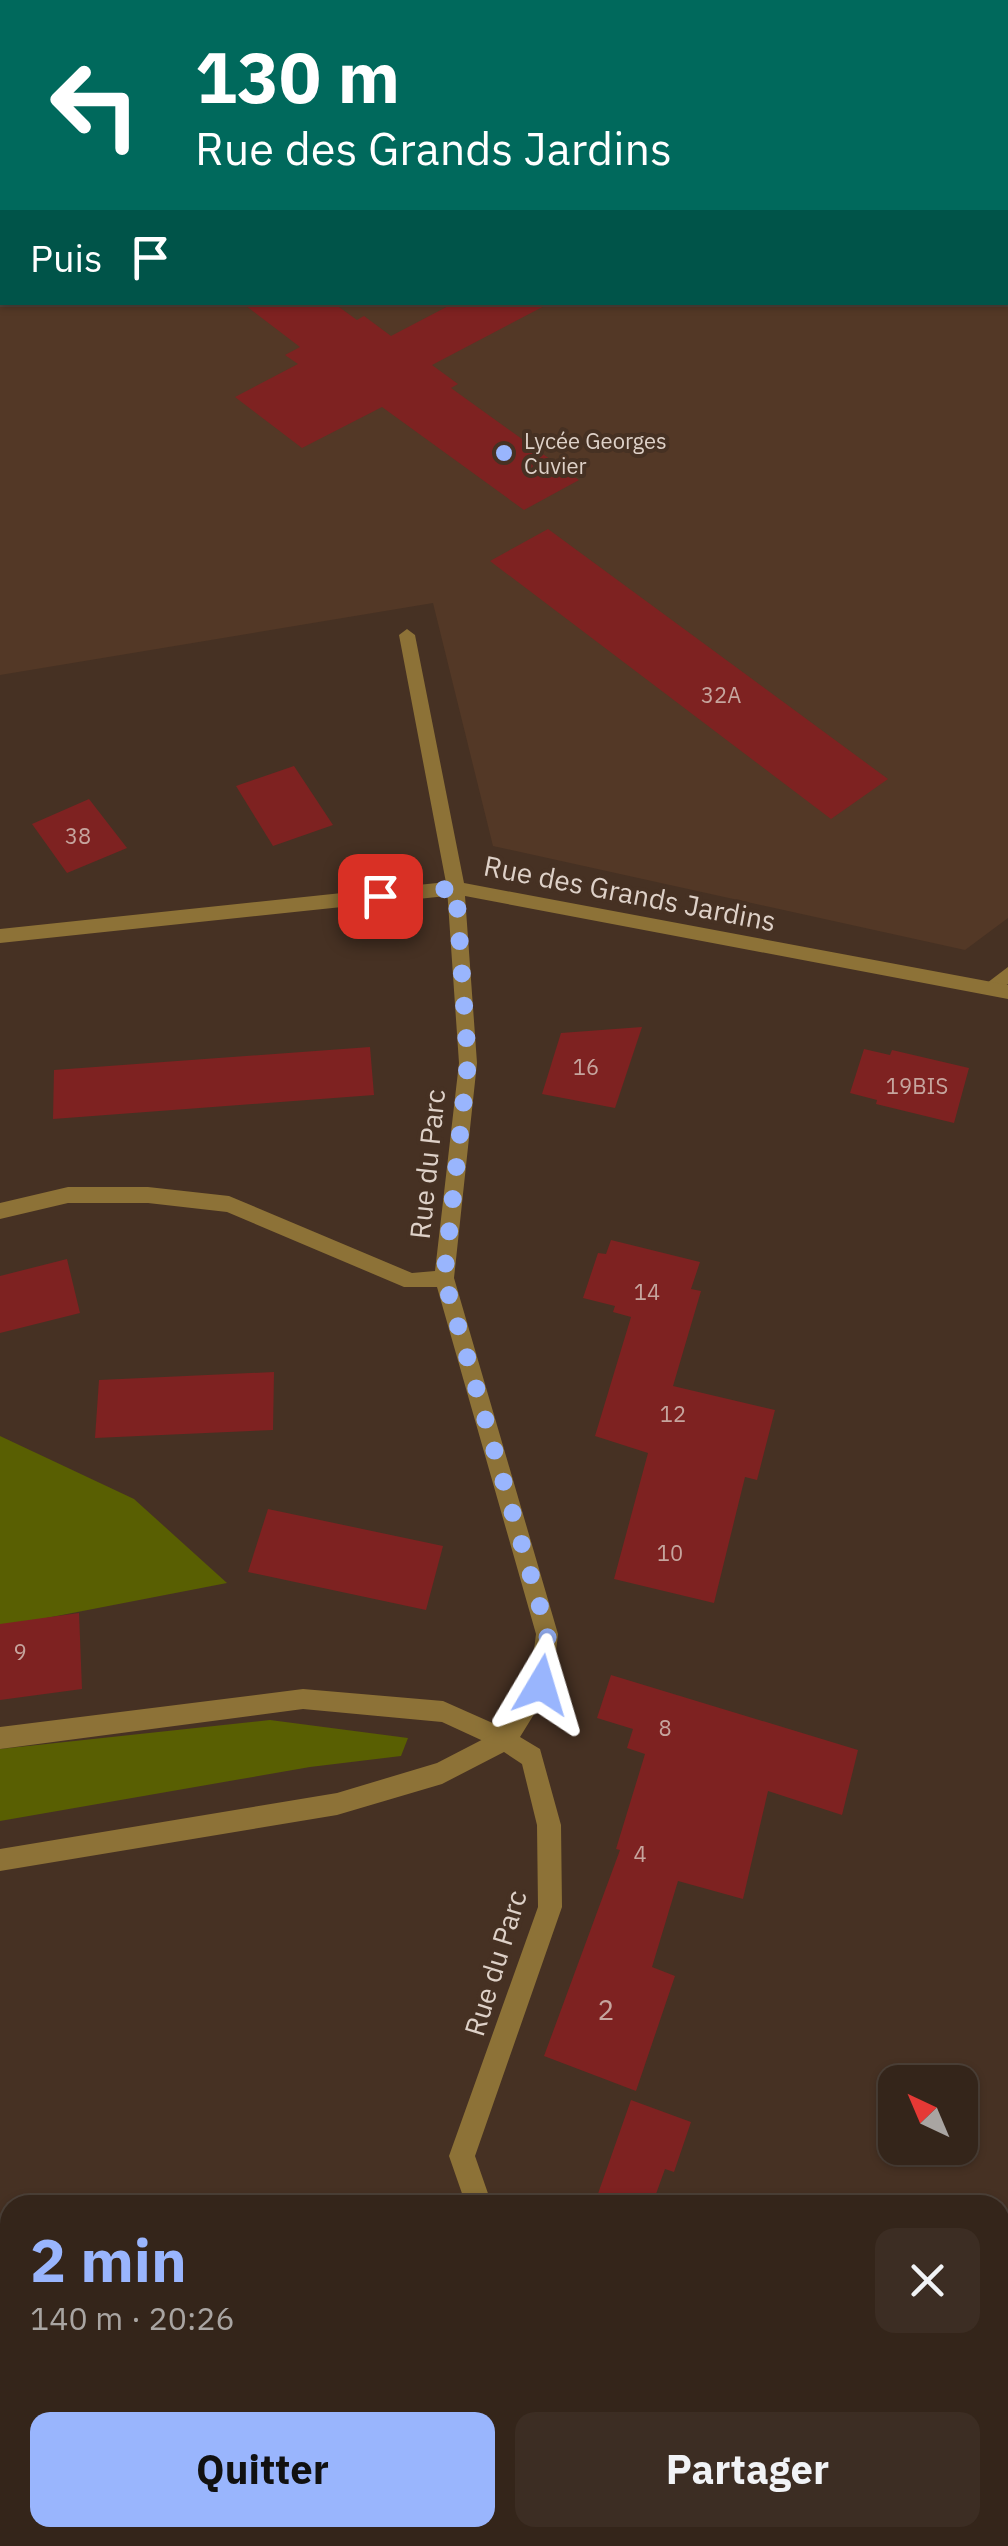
<!DOCTYPE html>
<html lang="fr">
<head>
<meta charset="utf-8">
<style>
	:root { --surface:#34251a; --page:#3c2d23; --text:#f1f3f6; --muted:#a9a5a2; --line:#4e4239; --accent:#99b5fd }
	body { margin:0; font-family:"IBM Plex Sans",sans-serif; background:var(--page); color:var(--text); height:100vh; display:flex; flex-direction:column; font-size:38px; white-space:nowrap }
	* { box-sizing:border-box; margin:0 }
	p { font-size:32px; color:var(--muted) }
	.icon { flex:none; width:55px; height:55px; fill:none; stroke:currentColor; stroke-width:2; stroke-linecap:round; stroke-linejoin:round }
	.map { position:relative; flex:1; overflow:hidden }
	.sheet { position:absolute; left:0px; top:2195px; width:1010px; height:352px; display:flex; flex-direction:column; background:var(--surface); border-radius:30px 30px 0 0; box-shadow:0 2px 8px #0004,0 0 0 2px var(--line) }
	.sheet>* { flex:none }
	.banner { position:absolute; left:0px; top:0px; width:1010px; height:305px; box-shadow:0 2px 8px #0004,0 0 0 2px var(--line); background:#00695c; color:#fff; overflow:hidden }
	.needle { width:65px; rotate:316deg }
	.controls { position:absolute; left:878px; top:2065px; display:grid; gap:20px }
	.controls a { display:grid; place-items:center; width:100px; height:100px; border-radius:20px; background:var(--surface); box-shadow:0 2px 8px #0004,0 0 0 2px var(--line); font-size:50px }
	.pin { position:absolute; display:grid; place-items:center; width:85px; height:85px; color:#fff; margin:-42px; border-radius:20px; box-shadow:0 5px 15px #0006 }
	.me { position:absolute; width:110px; margin:-55px; rotate:7deg; stroke-linejoin:round; filter:drop-shadow(0 0 8px #0008) }
	.turn { display:flex; align-items:center; gap:35px; height:210px; padding:0 30px; font-size:45px }
	.turn .icon { width:130px; height:130px; stroke-width:2.5 }
	.turn b { display:block; font-size:70px; line-height:85px }
	.then { display:flex; align-items:center; height:95px; padding:0 30px; background:#0003; gap:20px; font-size:38px }
	.round { display:grid; place-items:center; flex:none; width:105px; height:105px; border-radius:20px; background:var(--page) }
	.headline { display:flex; align-items:center; justify-content:space-between; height:170px; padding:0 30px }
	h1 { font-size:60px; font-weight:700; line-height:75px; color:var(--accent) }
	.action { display:flex; gap:20px; margin-top:auto; padding:20px 30px }
	.action a { flex:1; height:115px; border-radius:20px; background:var(--accent); color:#111; font-size:40px; font-weight:700; line-height:115px; text-align:center }
	.action a+a { background:var(--page); color:var(--text) }
	.map>svg:first-child { display:block }
</style>
</head>
<body>
<div class="map">
<svg width="1008" height="2546" viewBox="0 0 1008 2546">
	<rect width="100%" height="100%" fill="#463123"/>
	<!-- built -->
	<path fill="#533826" d="M0,0L832,2H2V302H1008V146V918L965,950L493,846L433,603L0,675Z"/>
	<!-- green -->
	<g fill="#595f02">
		<path d="M0,1436L134,1499L227,1583L0,1627Z"/>
		<path d="M270,1720L408,1738L401,1756L310,1767L0,1821V1749Z"/>
	</g>
	<!-- building -->
	<g fill="#7e2221">
		<path d="M241,302H332L357,320L364,316L391,336L456,302H552L432,365L458,384L451,388L579,480L524,510L382,407L302,448L235,397L298,364L285,355L300,347Z"/>
		<path d="M548,529L888,779L831,819L490,561Z"/>
		<path d="M294,766L333,825L273,846L236,786Z"/>
		<path d="M89,799L127,848L67,873L32,824Z"/>
		<path d="M642,1027L615,1108L542,1094L561,1033Z"/>
		<path d="M370,1047L374,1095L53,1119L54,1070Z"/>
		<path d="M864,1049L890,1055L892,1050L969,1068L954,1123L876,1104L877,1100L850,1093Z"/>
		<path d="M611,1240L700,1262L691,1289L701,1291L673,1386L775,1410L757,1480L745,1477L714,1603L614,1579L648,1453L595,1436L631,1317L613,1312L615,1306L583,1298L598,1253L606,1254Z"/>
		<path d="M67,1259L80,1313L0,1333V1276Z"/>
		<path d="M274,1372L273,1430L95,1438L99,1380Z"/>
		<path d="M268,1509L443,1546L426,1610L248,1572Z"/>
		<path d="M79,1613L82,1689L0,1700V1624Z"/>
		<path d="M611,1675L858,1750L842,1815L768,1791L743,1899L678,1881L652,1967L675,1976L636,2091L544,2056L620,1850L616,1849L645,1754L627,1748L633,1729L597,1718Z"/>
		<path d="M631,2100L691,2122L674,2172L665,2169L652,2205H594Z"/>
	</g>
	<g fill="none" stroke-linecap="round" stroke-linejoin="round">
		<!-- service -->
		<g fill="#8d7237" fill-rule="evenodd">
			<path d="M844,0H858L859,2H845Z"/>
			<path d="M973,0H987L988,2H974Z"/>
			<path d="M456,881L465,888L456,895L0,943V929Z"/>
			<path d="M1008,967V984L994,994H982L979,989Z"/>
			<path d="M303,1689L443,1701L513,1732L516,1740L513,1748L505,1751L442,1722L303,1709L0,1749V1727Z"/>
		</g>
		<!-- minor -->
		<g fill="#8d7237" fill-rule="evenodd">
			<path d="M871,0H885L886,2H872Z"/>
			<path d="M407,629L415,635L464,883L1008,985V999L465,896L477,1063L454,1278L558,1634L552,1685L520,1737L540,1749L561,1825L562,1907L475,2156L492,2205H466L449,2156L538,1907L537,1825L522,1764L504,1752L442,1784L337,1815L0,1871V1849L337,1793L437,1763L497,1732L530,1682L536,1634L437,1287H404L227,1212L148,1203H68L0,1219V1203L68,1187H148L229,1196L412,1273L435,1271L459,1063L447,888L399,635Z"/>
			<path d="M1000,2440L1008,2443V2469L1000,2466Z"/>
		</g>
	</g>
	<g fill="none" stroke-linecap="round" stroke-linejoin="round">
		<!-- route -->
		<path stroke="#99b5fd" stroke-width="18" stroke-dasharray="0 32.4" d="M380,896L456,888L468,1062L444,1278L548,1634L541,1685"/>
	</g>
	<!-- markers -->
	<circle fill="#99b5fd" stroke="#463123" stroke-width="4" cx="504" cy="453" r="10"/>
	<g text-anchor="middle" dominant-baseline="central" stroke-width="8" stroke-linejoin="round" paint-order="stroke">
		<!-- far-poi labels -->
		<g font-size="22" fill="#ded1c8" stroke="#463123" text-anchor="start">
			<text x="524" y="440">Lycée Georges<tspan x="524" dy="25">Cuvier</tspan></text>
		</g>
		<!-- number labels -->
		<g font-size="22" fill="#c6a59e">
			<text x="721" y="694">32A</text>
			<text x="78" y="835">38</text>
			<text x="586" y="1066">16</text>
			<text x="917" y="1085">19BIS</text>
			<text x="647" y="1291">14</text>
			<text x="673" y="1413">12</text>
			<text x="670" y="1552">10</text>
			<text x="20" y="1651">9</text>
			<text x="665" y="1727">8</text>
			<text x="640" y="1853">4</text>
		</g>
		<!-- street labels -->
		<g font-size="28" fill="#ded1c8" stroke="#463123">
			<text transform="translate(630 893) rotate(11)">Rue des Grands Jardins</text>
			<text transform="translate(427 1164) rotate(-84)">Rue du Parc</text>
			<text transform="translate(495 1963) rotate(-73)">Rue du Parc</text>
		</g>
		<!-- near-number labels -->
		<g font-size="28" fill="#c6a59e">
			<text x="606" y="2009">2</text>
		</g>
	</g>
</svg>
<div class="controls">
<a><svg class="needle" viewBox="-14 -14 28 28"><path d="M0-13l5 13h-10z" fill="#e53935"/><path d="M0 13l5-13h-10z" fill="#a9a5a2"/></svg></a>
</div>
<div class="pin" style="left:380px;top:896px;background:#d93025"><svg class="icon" aria-label="arrive" viewBox="0 0 24 24"><path d="M6 21V4h12l-3 4 3 4H6"/></svg></div>
<svg class="me" style="left:541px;top:1685px" viewBox="-20 -20 40 40"><path d="M0-17L14 15 0 8-14 15z" fill="#99b5fd" stroke="#fff" stroke-width="4"/></svg>
<div class="banner">
<div class="turn"><svg class="icon" aria-label="left" viewBox="0 0 24 24"><path d="M17 20v-9H6M10 6l-5 5 5 5"/></svg><div><b>130 m</b>Rue des Grands Jardins</div></div>
<div class="then">Puis<svg class="icon" aria-label="arrive" viewBox="0 0 24 24"><path d="M6 21V4h12l-3 4 3 4H6"/></svg></div>
</div>
<section class="sheet">
<div class="headline"><div><h1>2 min</h1><p>140 m · 20:26</p></div><a class="round"><svg class="icon" aria-label="close" viewBox="0 0 24 24"><path d="M6 6l12 12M18 6L6 18"/></svg></a></div>
<div class="action"><a>Quitter</a><a>Partager</a></div>
</section>
</div>
</body>
</html>
